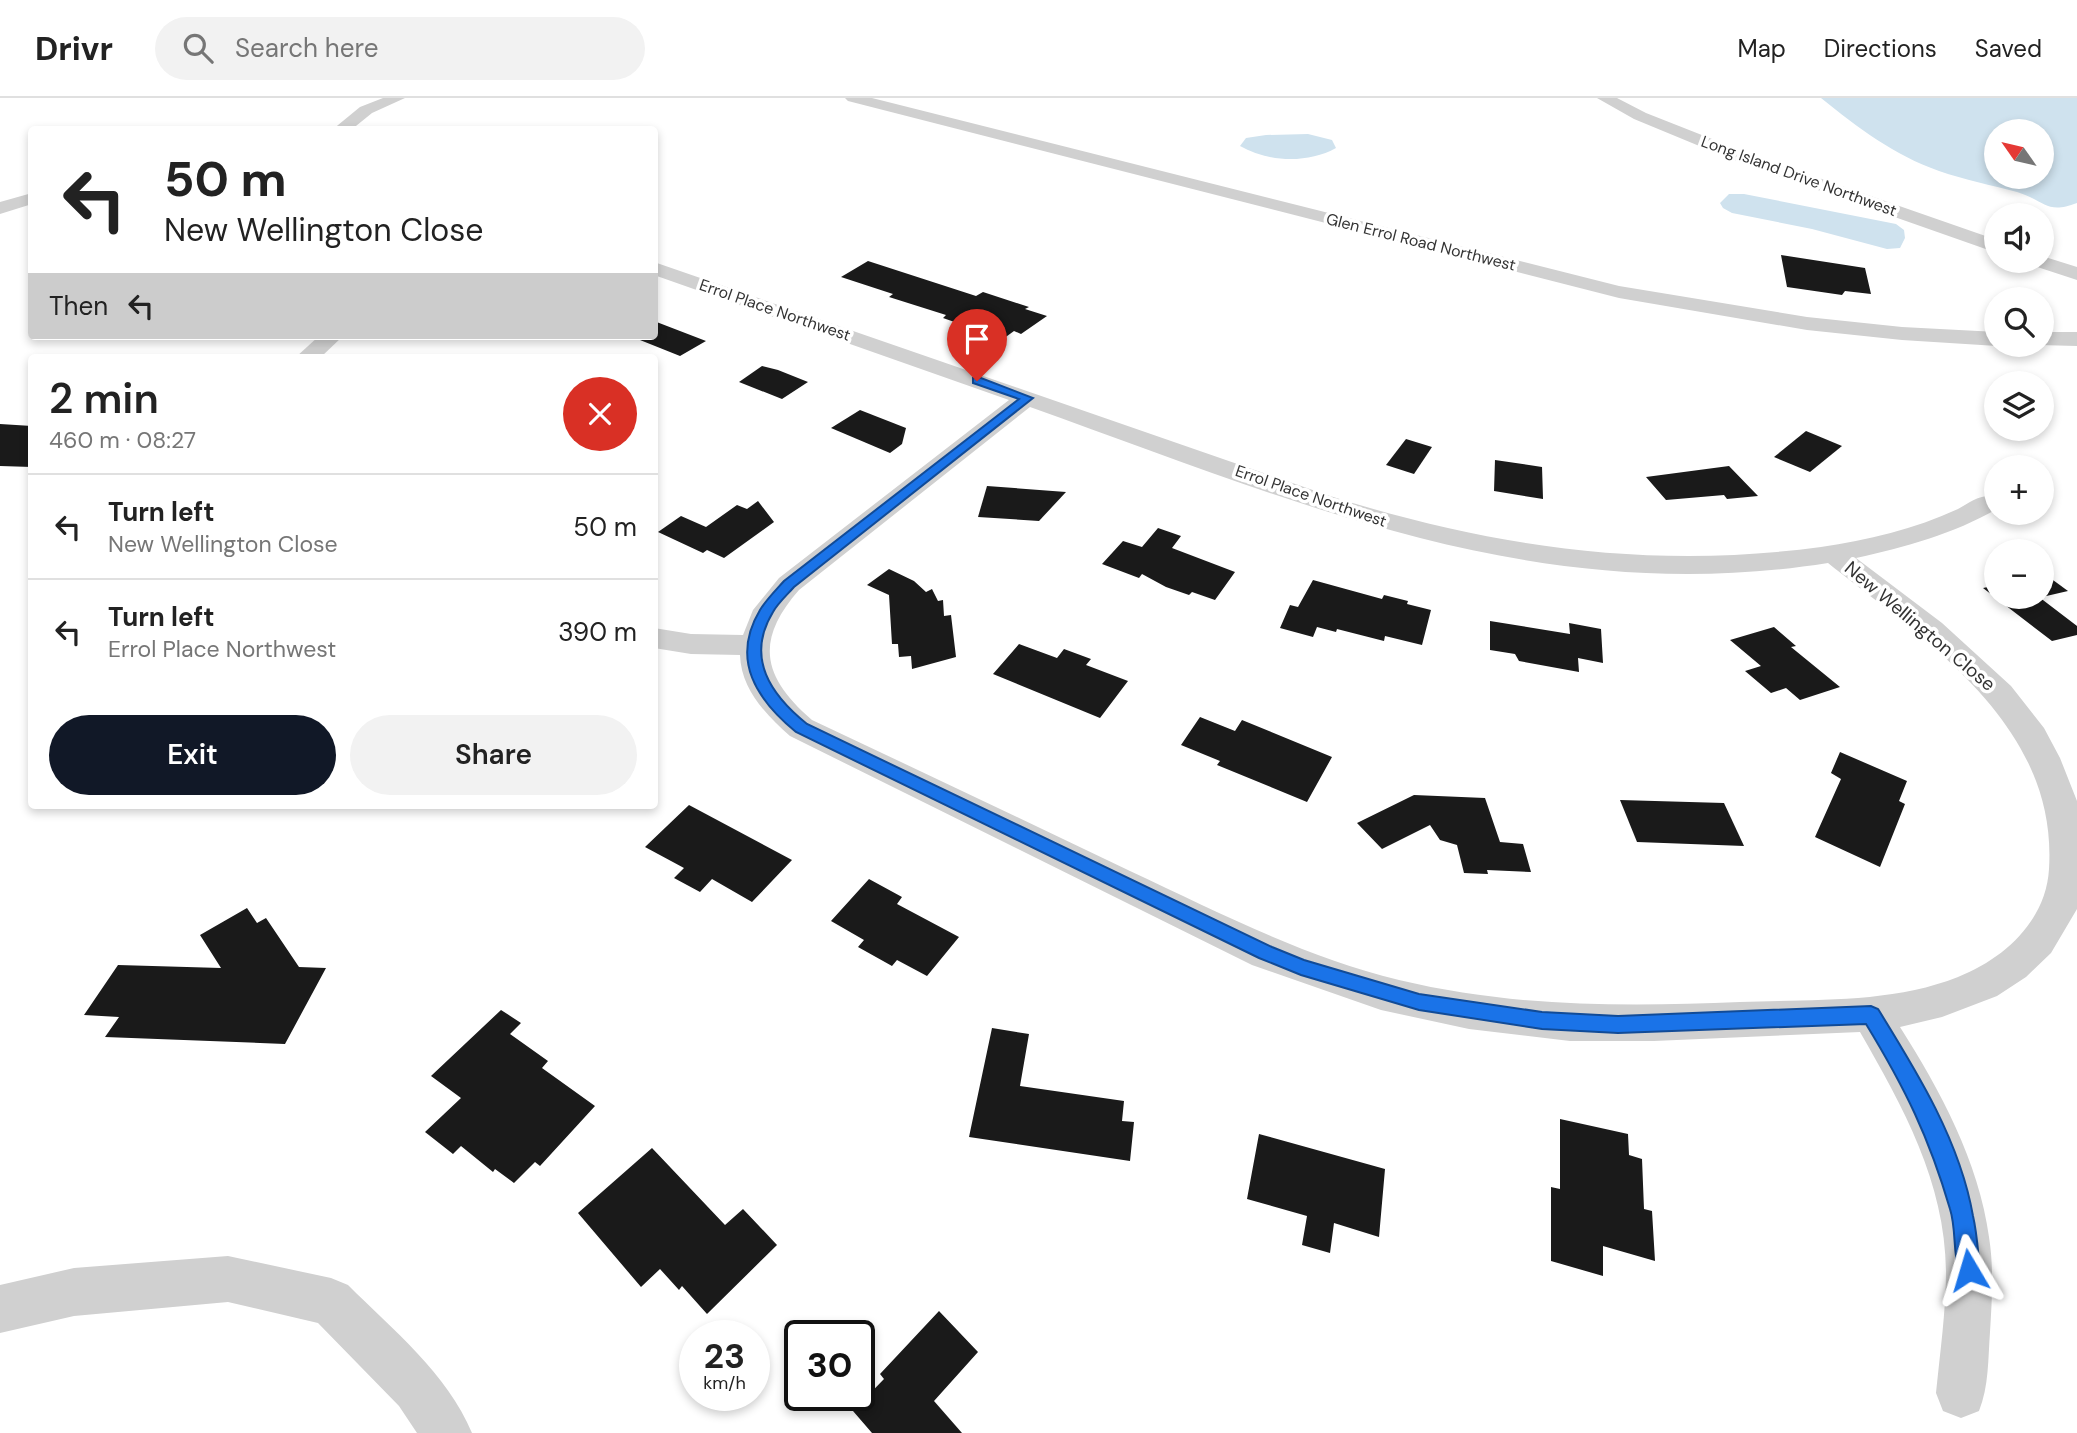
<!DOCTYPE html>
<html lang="en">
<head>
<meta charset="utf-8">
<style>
	:root { --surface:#fff; --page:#f2f2f2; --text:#222; --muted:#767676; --line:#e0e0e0; --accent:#111827 }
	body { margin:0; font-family:"DM Sans",sans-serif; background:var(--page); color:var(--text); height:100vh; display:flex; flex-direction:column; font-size:26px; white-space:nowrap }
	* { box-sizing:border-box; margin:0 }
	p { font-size:23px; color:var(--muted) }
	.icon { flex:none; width:38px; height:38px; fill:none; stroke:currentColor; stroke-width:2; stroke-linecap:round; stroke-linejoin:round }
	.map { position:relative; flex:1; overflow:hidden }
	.panel { position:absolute; left:28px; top:256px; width:630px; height:455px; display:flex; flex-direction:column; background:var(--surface); border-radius:7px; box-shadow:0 4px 10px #0003 }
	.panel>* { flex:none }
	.guide { position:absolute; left:28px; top:28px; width:630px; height:214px; border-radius:7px; box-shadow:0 4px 10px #0003; background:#fff; color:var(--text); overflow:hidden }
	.needle { width:46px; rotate:304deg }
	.tools { position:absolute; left:1984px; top:21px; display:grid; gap:14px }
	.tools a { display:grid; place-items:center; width:70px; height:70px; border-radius:50%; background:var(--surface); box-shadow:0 4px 10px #0003; font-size:35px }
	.speed { position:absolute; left:679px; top:1222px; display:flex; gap:14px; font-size:35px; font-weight:700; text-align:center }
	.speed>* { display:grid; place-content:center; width:91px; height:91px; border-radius:50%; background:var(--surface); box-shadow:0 4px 10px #0003; line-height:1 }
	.speed small { font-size:18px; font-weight:400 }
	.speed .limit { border:4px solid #111; border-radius:10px; background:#fff; color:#111 }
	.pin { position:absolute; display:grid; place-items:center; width:60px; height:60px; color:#fff; margin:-72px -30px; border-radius:50% 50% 50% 0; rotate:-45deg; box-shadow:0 0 7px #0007 }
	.pin .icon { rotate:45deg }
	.me { position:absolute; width:77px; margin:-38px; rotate:353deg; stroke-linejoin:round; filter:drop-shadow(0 0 5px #0008) }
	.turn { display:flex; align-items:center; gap:24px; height:147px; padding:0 21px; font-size:32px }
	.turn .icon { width:91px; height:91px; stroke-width:2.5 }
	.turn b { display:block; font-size:49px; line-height:60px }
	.then { display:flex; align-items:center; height:66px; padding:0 21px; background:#0003; gap:14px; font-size:26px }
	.round { display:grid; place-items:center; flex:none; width:74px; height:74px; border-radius:37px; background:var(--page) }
	.overview { display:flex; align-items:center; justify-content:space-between; height:119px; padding:0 21px }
	h1 { font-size:42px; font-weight:600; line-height:52px }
	.button { display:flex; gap:14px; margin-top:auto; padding:14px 21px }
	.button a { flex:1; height:80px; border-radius:42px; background:var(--accent); color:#fff; font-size:28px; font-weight:600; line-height:80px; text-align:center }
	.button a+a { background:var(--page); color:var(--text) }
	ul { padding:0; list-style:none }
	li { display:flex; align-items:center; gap:21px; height:105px; padding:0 21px; border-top:2px solid var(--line) }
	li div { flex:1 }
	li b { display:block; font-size:26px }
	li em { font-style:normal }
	header { display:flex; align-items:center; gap:42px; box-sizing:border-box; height:98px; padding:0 35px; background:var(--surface); border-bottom:2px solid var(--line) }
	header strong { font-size:33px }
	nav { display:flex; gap:38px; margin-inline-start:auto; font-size:24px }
	.search { width:490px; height:63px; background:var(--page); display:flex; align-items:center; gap:18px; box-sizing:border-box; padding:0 24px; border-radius:38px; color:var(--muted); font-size:26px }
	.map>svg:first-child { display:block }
</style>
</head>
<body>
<header>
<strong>Drivr</strong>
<div class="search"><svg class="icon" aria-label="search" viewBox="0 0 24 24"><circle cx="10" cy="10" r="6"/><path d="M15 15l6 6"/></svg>Search here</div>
<nav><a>Map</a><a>Directions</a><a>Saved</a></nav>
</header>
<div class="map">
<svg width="2077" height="1335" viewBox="0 0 2077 1335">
	<rect width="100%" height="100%" fill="#fff"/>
	<!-- water -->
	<g fill="#cfe2ee" fill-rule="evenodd">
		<path d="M1821,0H2077V105C2046,117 2044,102 2017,94C1991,87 1965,82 1939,73C1894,57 1858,30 1821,0ZM1997,33H2042V79H1997Z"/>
		<path d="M1308,36L1332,42L1336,50C1307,66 1268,64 1240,48L1246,40L1266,37Z"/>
		<path d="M1729,96H1744L1896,126L1904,132L1905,140L1900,150L1887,151L1812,131L1732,115L1723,110L1720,105Z"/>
	</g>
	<!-- building -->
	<g fill="#1a1a1a">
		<path d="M1781,157L1865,170L1871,196L1845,193L1842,197L1787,189Z"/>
		<path d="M868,163L976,198L983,194L1029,209L1025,211L1047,218L1021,236L1014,233L1003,241L943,220L946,217L889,199L893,196L841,179Z"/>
		<path d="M654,223L706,243L680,258L630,238H654Z"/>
		<path d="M762,268L778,272L808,284L782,301L739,284Z"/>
		<path d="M860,312L906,330L902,346L890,355L831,330Z"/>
		<path d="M0,326L32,328V369L0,368Z"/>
		<path d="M1806,333L1842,348L1810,374L1774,359Z"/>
		<path d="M1406,341L1432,349L1414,376L1386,367Z"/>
		<path d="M1495,362L1542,369L1543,401L1494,393Z"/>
		<path d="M1729,368L1758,398L1727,401L1724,397L1666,402L1646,379Z"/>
		<path d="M987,388L1066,394L1039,423L978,419Z"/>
		<path d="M758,403L774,424L724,460L707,452L703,455L658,434L681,418L706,429L737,407L747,411Z"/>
		<path d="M1158,430L1181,438L1172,450L1235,474L1215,502L1192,494L1189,497L1166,489L1142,476L1139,480L1102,466L1123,443L1142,449Z"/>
		<path d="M889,471L914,483L926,494L932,491L938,503L943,502L944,518L951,517L956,559L912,571L911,558L899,559L898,546H892L889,497L867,487Z"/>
		<path d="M2042,474L2068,493L2042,499Z"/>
		<path d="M1313,482L1382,501L1384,497L1408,503L1407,506L1431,512L1422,547L1385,538L1384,543L1337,531L1336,534L1317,529L1313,539L1280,530L1290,507L1298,509Z"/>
		<path d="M1997,487V499H2042H2039L2077,528V537L2052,543L1983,490Z"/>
		<path d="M1490,523L1570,536L1569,525L1601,531L1603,565L1578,560L1579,574L1519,563L1515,556L1490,552Z"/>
		<path d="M1774,529L1796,548L1791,549L1840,589L1800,602L1786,590L1771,595L1745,573L1761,568L1730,542Z"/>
		<path d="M1019,546L1057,560L1064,551L1091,561L1086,567L1128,583L1100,620L993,576Z"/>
		<path d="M1200,619L1235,633L1242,622L1332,659L1307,704L1217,667L1220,663L1181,647Z"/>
		<path d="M1840,654L1907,683L1899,703L1905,706L1880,769L1815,739L1841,681L1831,675Z"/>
		<path d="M1414,697L1485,700L1500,744L1523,746L1531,774L1487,772L1488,776L1464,775L1457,747L1440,742L1430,727L1382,751L1357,725Z"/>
		<path d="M1620,702L1724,705L1744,748L1637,744Z"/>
		<path d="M689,707L792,762L752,804L712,781L700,794L674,780L684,770L645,749Z"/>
		<path d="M869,781L902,799L897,806L959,839L927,878L897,862L892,868L858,849L864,842L831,823Z"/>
		<path d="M247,810L257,825L266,820L299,869L326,870L285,946L105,939L119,919L84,917L118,867L221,870L200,837Z"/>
		<path d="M501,912L521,925L510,936L548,963L542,970L595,1008L540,1068L535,1064L514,1085L495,1071L493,1074L461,1048L453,1056L425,1034L461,1000L431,978Z"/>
		<path d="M992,930L1029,936L1020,988L1124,1003L1122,1023L1134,1024L1130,1063L969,1039Z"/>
		<path d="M1560,1021L1628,1036L1629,1057L1642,1061L1644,1111L1652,1113L1655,1163L1603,1148V1178L1551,1163V1089L1560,1091Z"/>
		<path d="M1259,1036L1385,1071L1379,1139L1334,1125L1330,1155L1302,1147L1307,1118L1247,1101Z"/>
		<path d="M652,1050L725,1127L743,1111L777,1147L707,1216L682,1188L679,1192L660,1171L641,1189L578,1115Z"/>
		<path d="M939,1213L978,1254L934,1303L962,1335H872L853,1313L884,1281L880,1276Z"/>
	</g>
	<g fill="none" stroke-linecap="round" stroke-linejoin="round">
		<!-- minor -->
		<g fill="#d0d0d0" fill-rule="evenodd">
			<path d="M383,0H405L372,15L351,32H332L360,9Z"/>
			<path d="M845,0H872L1619,188L1807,219L1902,229L1997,234V247H2000L1997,248L1902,242L1807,232L1619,200L848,3Z"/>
			<path d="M1597,0H1617L1646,15L1750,56L1997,142V155L1738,64L1634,21Z"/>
			<path d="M32,95V106L0,116V104Z"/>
			<path d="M2042,158L2077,169V182L2031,167L2028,163H2042Z"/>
			<path d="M654,164L1330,398C1492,449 1651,472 1821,449C1867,442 1915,431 1958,411C1971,404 1981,395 1997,399V411C1953,436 1906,449 1856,460L1942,525L2011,588L2044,630L2060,660L2077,703V811L2051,855L2026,879L1997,898L1942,919L1900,929C1940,992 1979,1064 1989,1139C1994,1170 1992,1202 1990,1234C1988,1261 1989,1288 1979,1313L1961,1320L1943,1313L1936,1295C1940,1254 1946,1213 1946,1173C1945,1084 1903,1009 1860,934L1654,943H1570L1469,931L1381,912L1252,867L790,638C766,617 741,591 740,557L691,556L654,550V530L691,536L743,537L753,512L779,480L1009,302L654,177ZM1030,309C1296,404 1537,511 1828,465C1927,544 2058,627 2049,771C2046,823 2004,861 1958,879C1890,906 1811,901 1740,904C1624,909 1512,909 1399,882C1304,859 1218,814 1130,773C1024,722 918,672 812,622C763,580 754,543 799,492Z"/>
			<path d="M2042,234H2077V248L2039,247H2042Z"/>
			<path d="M319,238H343L321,259H296Z"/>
			<path d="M228,1158L331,1180L348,1187C393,1232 447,1275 472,1335H417L399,1308L318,1225L228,1204L74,1218L0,1235V1187L74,1170Z"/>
		</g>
	</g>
	<!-- route -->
	<path fill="#1a73e8" stroke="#114b97" stroke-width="2" d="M973,280H981L1033,300L794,489C787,497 778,505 773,514C745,560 771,597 807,626L1272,849L1304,862L1419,896L1542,914L1618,918L1871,908L1878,911C1917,974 1960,1043 1973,1118C1977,1135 1978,1154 1980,1172L1977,1180L1969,1183L1961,1180C1952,1158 1957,1133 1950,1111C1929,1039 1905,990 1866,926L1618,935L1542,931L1419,912L1301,877L1259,860L796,634C757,602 730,562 760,512C766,502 776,492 784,483L1019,301L973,285Z"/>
	<g text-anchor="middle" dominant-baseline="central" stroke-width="7" stroke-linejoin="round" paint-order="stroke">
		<!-- far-street labels -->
		<g font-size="16" fill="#333" stroke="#fff">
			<text transform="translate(1799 78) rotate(20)">Long Island Drive Northwest</text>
			<text transform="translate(1421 144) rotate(14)">Glen Errol Road Northwest</text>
			<text transform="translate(775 212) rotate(19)">Errol Place Northwest</text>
			<text transform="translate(1311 398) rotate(19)">Errol Place Northwest</text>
		</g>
		<!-- street labels -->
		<g font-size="19" fill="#333" stroke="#fff">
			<text transform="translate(1920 528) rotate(40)">New Wellington Close</text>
		</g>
	</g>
</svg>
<div class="tools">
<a><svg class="needle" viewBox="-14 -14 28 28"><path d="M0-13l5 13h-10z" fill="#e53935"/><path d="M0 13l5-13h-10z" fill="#767676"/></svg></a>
<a><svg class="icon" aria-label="sound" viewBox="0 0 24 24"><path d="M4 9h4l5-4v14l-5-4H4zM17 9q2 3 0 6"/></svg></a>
<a><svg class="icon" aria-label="search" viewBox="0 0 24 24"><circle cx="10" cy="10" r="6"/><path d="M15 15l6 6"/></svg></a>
<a><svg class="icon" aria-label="layers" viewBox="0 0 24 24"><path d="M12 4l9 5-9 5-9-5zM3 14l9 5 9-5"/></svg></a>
<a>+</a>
<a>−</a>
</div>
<div class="speed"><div>23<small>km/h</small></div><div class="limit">30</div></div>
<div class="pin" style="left:977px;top:283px;background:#d93025"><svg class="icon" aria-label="arrive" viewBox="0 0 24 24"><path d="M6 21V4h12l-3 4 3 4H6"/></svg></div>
<svg class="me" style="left:1969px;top:1172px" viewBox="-20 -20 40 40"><path d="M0-17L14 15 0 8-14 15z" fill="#1a73e8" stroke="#fff" stroke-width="4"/></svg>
<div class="guide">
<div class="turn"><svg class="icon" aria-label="left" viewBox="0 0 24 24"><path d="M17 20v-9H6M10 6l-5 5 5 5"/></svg><div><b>50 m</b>New Wellington Close</div></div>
<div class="then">Then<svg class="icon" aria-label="left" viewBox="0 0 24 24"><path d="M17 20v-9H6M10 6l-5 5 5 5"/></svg></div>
</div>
<section class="panel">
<div class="overview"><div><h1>2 min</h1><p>460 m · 08:27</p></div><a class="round" style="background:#d93025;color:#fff"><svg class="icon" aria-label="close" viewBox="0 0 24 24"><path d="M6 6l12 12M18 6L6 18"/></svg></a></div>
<ul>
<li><svg class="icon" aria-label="left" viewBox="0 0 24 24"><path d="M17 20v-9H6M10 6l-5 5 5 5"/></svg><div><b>Turn left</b><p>New Wellington Close</p></div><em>50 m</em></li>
<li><svg class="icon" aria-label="left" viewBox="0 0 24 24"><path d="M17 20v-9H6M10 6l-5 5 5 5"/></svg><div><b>Turn left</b><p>Errol Place Northwest</p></div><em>390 m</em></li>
</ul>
<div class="button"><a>Exit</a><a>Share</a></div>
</section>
</div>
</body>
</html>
